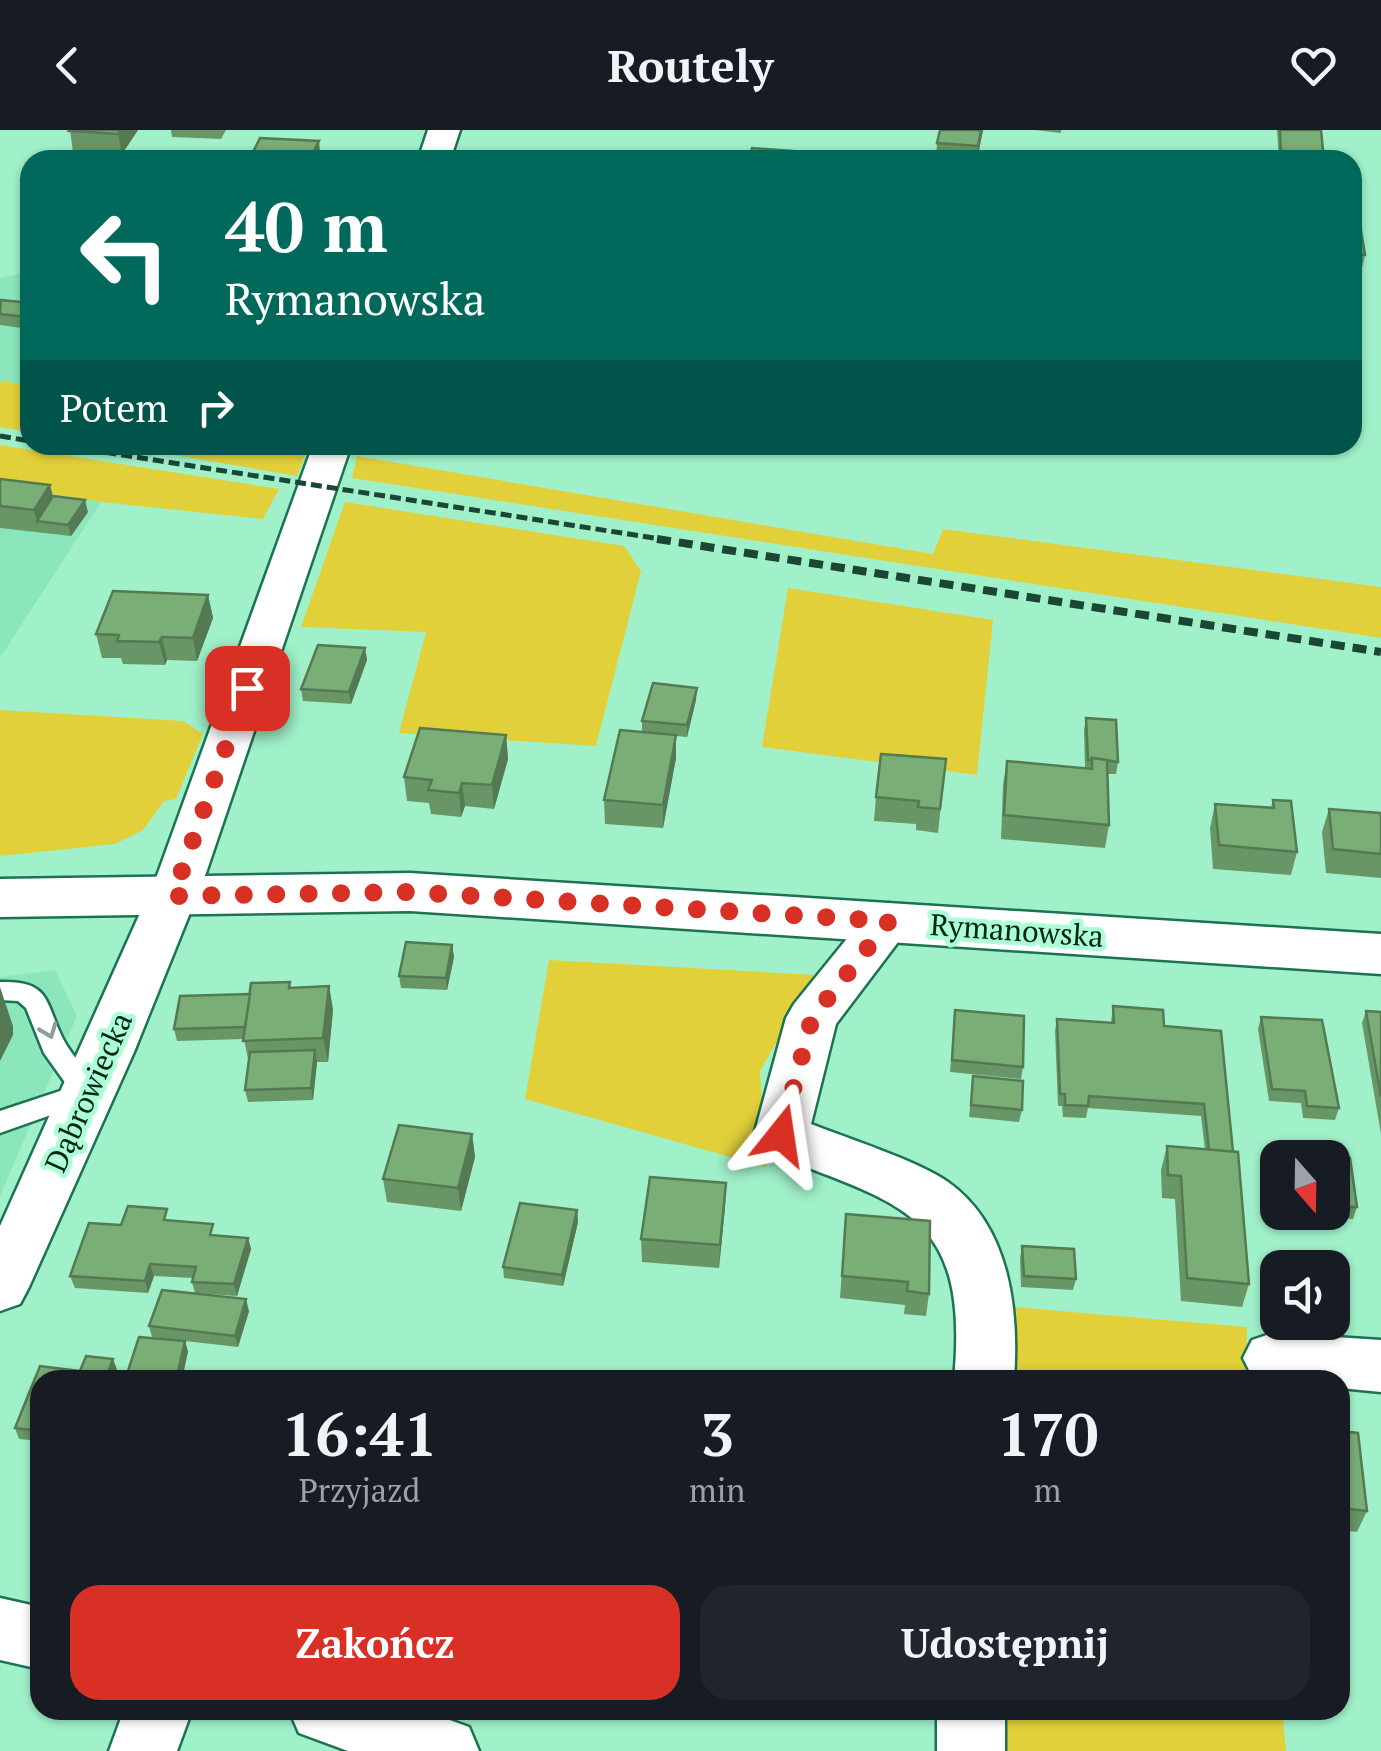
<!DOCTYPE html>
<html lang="pl">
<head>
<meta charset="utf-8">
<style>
	:root { --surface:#171b24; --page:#20242c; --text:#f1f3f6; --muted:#9ea1a6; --accent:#d93025 }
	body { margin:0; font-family:"PT Serif",serif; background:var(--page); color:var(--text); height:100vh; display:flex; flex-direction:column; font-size:38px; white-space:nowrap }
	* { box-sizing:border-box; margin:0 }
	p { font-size:32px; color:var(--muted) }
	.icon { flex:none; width:55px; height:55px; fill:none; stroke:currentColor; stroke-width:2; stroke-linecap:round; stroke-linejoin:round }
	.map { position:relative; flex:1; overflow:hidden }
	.panel { position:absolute; left:30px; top:1240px; width:1320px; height:350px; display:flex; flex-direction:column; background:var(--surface); border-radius:30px; box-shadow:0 2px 8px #0004 }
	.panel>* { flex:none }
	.top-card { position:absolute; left:20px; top:20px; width:1342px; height:305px; border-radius:30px; box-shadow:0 2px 8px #0004; background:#00695c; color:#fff; overflow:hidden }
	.needle { width:65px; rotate:160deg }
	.tools { position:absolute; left:1260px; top:1010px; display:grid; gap:20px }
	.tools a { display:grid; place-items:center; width:90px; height:90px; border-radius:20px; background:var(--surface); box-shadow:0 2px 8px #0004; font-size:50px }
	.pin { position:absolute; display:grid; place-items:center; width:85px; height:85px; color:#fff; margin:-42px; border-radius:20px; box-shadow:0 5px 15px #0006 }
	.me { position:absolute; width:110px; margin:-55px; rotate:15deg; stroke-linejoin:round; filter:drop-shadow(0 0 8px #0008) }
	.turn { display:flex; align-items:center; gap:35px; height:210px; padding:0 40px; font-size:45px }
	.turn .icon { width:130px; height:130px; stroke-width:2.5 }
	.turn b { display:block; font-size:70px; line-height:85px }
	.then { display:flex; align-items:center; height:95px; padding:0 40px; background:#0003; gap:20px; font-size:38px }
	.eta { display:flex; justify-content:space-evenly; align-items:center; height:170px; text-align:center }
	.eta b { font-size:60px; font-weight:700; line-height:70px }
	.button { display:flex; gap:20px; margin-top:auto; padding:20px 40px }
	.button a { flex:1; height:115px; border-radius:30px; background:var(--accent); color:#fff; font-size:40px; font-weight:700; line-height:115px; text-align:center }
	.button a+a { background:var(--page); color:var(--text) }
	header { display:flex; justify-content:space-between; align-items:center; height:130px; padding:0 40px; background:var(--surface); font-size:45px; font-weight:700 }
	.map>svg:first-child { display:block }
</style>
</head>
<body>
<header><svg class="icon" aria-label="back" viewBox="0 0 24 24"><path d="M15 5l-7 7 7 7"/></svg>Routely<svg class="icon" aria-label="heart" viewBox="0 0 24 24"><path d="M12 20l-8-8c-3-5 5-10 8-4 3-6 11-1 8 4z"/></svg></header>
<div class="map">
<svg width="1381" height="1621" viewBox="0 0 1381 1621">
	<rect width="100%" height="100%" fill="#a0f1ca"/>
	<!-- built -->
	<g fill="#8ce6bc">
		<path d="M30,141V255L0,251V148Z"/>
		<path d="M0,355L101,372L0,528Z"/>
		<path d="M55,840L77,886L0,1066V847Z"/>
	</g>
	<!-- green -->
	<g fill="#e1d03a">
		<path d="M0,251L30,255V302L0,297Z"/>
		<path d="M0,315L279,359L263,389L101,372L0,355Z"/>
		<path d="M116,315H309L297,346Z"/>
		<path d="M357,326L933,424L943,399L1381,457V508L352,348Z"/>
		<path d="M345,372L624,416L641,441L596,616L399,603L426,502L301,497Z"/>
		<path d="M788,458L993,490L977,645L762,617Z"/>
		<path d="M0,580L183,591L203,604L176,669L164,671L143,700L115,714L0,726Z"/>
		<path d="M549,830L815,845L760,941L766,1037L525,969Z"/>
		<path d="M1014,1177L1247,1197L1246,1250H1012Z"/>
		<path d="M1004,1580H1282L1286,1621H1003Z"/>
	</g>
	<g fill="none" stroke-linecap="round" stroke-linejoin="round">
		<!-- service casing -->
		<g stroke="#1c7352" stroke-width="5">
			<path id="service" d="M0,852C51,850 45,873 63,909C73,928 90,943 100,962L96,969L0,1003V981L69,958L44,923L26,878L18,871L0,870Z"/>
		</g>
		<!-- minor casing -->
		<g stroke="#1c7352" stroke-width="5">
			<g id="minor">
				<path d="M428,0H460L450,30H418Z"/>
				<path d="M313,315H351L206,743L134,922L29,1157L20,1174L0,1181V1096L158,743Z"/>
				<path d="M889,773L907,779L914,791L836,894L811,994C847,1008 918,1031 948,1052C1010,1096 1019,1180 1014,1250H954C970,1078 899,1075 762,1020L754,1005L786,888L794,874L871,779Z"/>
				<path d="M1273,1203L1381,1210V1262L1340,1258V1250H1263L1252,1246L1243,1228L1252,1210Z"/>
				<path d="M0,1468L40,1477V1539L0,1530Z"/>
				<path d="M124,1580H192L177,1621H109Z"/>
				<path d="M289,1580H422L469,1597L479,1621H348L299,1603Z"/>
				<rect x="937" y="1580" width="68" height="41"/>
			</g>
		</g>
		<!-- secondary casing -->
		<g stroke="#1c7352" stroke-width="5">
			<path id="secondary" d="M410,743L1381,804V844L410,781L0,787V749Z"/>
		</g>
		<!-- service -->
		<use href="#service" fill="#fff" fill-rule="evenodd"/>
		<!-- minor -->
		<use href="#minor" fill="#fff" fill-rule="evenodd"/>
		<!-- secondary -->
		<use href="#secondary" fill="#fff" fill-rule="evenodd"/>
		<!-- rail-far1 -->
		<g stroke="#1b4534" stroke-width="5" stroke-dasharray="11 5" stroke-linecap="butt">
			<path d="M0,306L30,311"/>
			<path d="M58,315L673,411"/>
		</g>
		<!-- rail -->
		<path stroke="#1b4534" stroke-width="8" stroke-dasharray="14 8" stroke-linecap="butt" d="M657,409L1381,522"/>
	</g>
	<!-- wall -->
	<g fill="#699666">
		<path d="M70,0H138L122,24L73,22Z"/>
		<path d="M171,0H226L221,9L172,7Z"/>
		<path d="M983,0L977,30H936L937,13Z"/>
		<path d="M1034,0H1061V3Z"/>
		<path d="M1277,0H1321L1324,30H1279Z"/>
		<path d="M1352,100L1365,125L1360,147L1352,146Z"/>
		<path d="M0,171L30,173L29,199L0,195Z"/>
		<path d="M0,349L53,366L88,382L71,406L0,398Z"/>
		<path d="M208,465L213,488L197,531L167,530L165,535L123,534L121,528H102L96,504Z"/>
		<path d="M365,518L367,530L351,574L303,571L301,559Z"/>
		<path d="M696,570L687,607L676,606V628L663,698L605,694L604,670L642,602V591Z"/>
		<path d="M1086,588L1118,632L1116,644H1108L1109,695L1105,718L1001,709L1003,654L1007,631L1085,638L1084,600Z"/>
		<path d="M506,605L508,629L494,679L465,676L461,687L431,684L429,673L407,671L404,647Z"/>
		<path d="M946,629L938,703L916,700V694L874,691L876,667Z"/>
		<path d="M1273,670L1297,722L1291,745L1213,739L1210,698L1215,674L1271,678Z"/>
		<path d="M1329,679L1381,683V748L1326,743L1322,702Z"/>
		<path d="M452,815L454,827L447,860L401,858L399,846Z"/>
		<path d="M329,856L333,880L328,932H317L313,970L248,972L245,960L249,934L244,909L177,911L174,899L250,864L291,858Z"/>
		<path d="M1113,876L1164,896L1233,1022L1249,1154L1242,1177L1181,1171L1175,1069L1162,1068L1161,1040L1167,1016L1205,1020L1201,986L1088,978L1086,988L1063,987L1062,976H1058L1055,901L1057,889L1111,893Z"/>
		<path d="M1366,881L1381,882V1004L1362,893Z"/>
		<path d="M1261,887L1339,978L1335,990L1303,988L1301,973L1269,971L1258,899Z"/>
		<path d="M954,892L1023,937L1021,949L950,942Z"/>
		<path d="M973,946L1022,980L1019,992L969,987Z"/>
		<path d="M472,1004L475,1027L461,1081L387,1072L383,1049Z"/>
		<path d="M1305,1015L1327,1017L1329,1026L1350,1028L1357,1077L1353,1089L1340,1088L1339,1080L1332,1079V1028H1288L1289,1024L1302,1025Z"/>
		<path d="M726,1053L725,1076L719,1138L642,1132L641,1109Z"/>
		<path d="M577,1080L578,1092L563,1156L504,1148L503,1137Z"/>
		<path d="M846,1084L929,1164L926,1186L904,1184L905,1175L840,1168Z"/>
		<path d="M171,1090L216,1106L248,1108L251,1119L237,1166L195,1163L192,1152L193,1148L154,1146L148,1163L75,1158L70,1146L121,1095Z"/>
		<path d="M1022,1116L1076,1149L1073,1160L1021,1157L1020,1128Z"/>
		<path d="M249,1181L238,1217L185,1211L188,1222L175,1210L152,1207L149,1196Z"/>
		<path d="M86,1226L113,1229L117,1240L115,1245H118L119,1250H40V1311L19,1309L15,1298L40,1236L80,1241Z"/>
		<path d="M1340,1301L1367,1381L1357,1402L1340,1400Z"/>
	</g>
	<!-- shaded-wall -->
	<g fill="#557a53">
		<path d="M120,0H138L122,24L118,4Z"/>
		<path d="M981,0H983L977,30L978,16Z"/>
		<path d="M319,11L320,22L316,30H309Z"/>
		<path d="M50,355L56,378L37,391L40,403L34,380Z"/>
		<path d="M85,370L88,382L71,406L68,395Z"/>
		<path d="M208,465L213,488L197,531L193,508Z"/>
		<path d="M162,507L167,530L165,535L159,512Z"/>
		<path d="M365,518L367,530L351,574L349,562Z"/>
		<path d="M697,558L696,570L687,607V595Z"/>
		<path d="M506,605L508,629L494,679L492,655Z"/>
		<path d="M676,605V628L663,698V675Z"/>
		<path d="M462,653L465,676L461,687L459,663Z"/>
		<path d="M452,815L454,827L447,860L446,848Z"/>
		<path d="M329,856L333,880L328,932L323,908Z"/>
		<path d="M0,857L13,896V905L0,931Z"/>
		<path d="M315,920L317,932L313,970L311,958Z"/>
		<path d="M472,1004L475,1027L461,1081L458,1058Z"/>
		<path d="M726,1053L725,1076L719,1138L720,1115Z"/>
		<path d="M577,1080L578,1092L563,1156L562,1145Z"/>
		<path d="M248,1108L251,1119L237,1166L234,1154Z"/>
		<path d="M150,1134L154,1146L148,1163L145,1151Z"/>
		<path d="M246,1169L249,1181L238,1217L235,1206Z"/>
		<path d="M185,1211L188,1222L182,1250H176Z"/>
		<path d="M113,1229L117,1240L114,1250L107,1245Z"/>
	</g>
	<!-- building -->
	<g fill="#7aae77" stroke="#557a53" stroke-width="2.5">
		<path d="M70,0H120L118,4L69,1Z"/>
		<path d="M940,0H981L978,16L937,13Z"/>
		<path d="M1280,0H1321L1324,30L1281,22Z"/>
		<path d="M260,8L319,11L309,30H249Z"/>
		<path d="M752,18L792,21L790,30H749Z"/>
		<path d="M544,22L557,23L555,27L565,28L567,23L591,25L589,30H542Z"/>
		<path d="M1352,100L1361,101L1365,125L1352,124Z"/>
		<path d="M1,170L30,173V183L27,187L0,184Z"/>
		<path d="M0,349L50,355L34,380L0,376Z"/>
		<path d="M53,366L85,370L68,395L37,391Z"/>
		<path d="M113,461L208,465L193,508L162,507L159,512L117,511L119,505L96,504Z"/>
		<path d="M318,515L365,518L349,562L301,559Z"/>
		<path d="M653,553L697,558L687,595L642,591Z"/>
		<path d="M1086,588L1116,590L1118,632L1092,628V630H1088Z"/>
		<path d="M420,598L506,605L492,655L462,653L459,663L428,660L432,650L404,647Z"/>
		<path d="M620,600L676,605L663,675L604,670Z"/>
		<path d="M881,624L946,629L940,679L918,677L919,671L876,667Z"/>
		<path d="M1092,628L1107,630L1109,695L1004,685L1007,631L1092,639Z"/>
		<path d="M1273,670L1291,671L1297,722L1219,715L1215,674L1274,678Z"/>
		<path d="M1329,679L1381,683V724L1333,719Z"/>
		<path d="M406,812L452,815L446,848L399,846Z"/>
		<path d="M290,852L289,858L329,856L323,908L243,911L251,853Z"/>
		<path d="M250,864L245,897L174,899L180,866Z"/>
		<path d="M1113,876L1163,880L1164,896L1221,901L1233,1022L1209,1020L1204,974L1089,966L1088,976L1065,975V964H1060L1057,889L1114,893Z"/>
		<path d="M955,880L1024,886L1023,937L952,930Z"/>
		<path d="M1366,881L1381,882V967Z"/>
		<path d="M1261,887L1322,890L1339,978L1307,976L1305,961L1272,959Z"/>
		<path d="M315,920L311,958L245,960L250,922Z"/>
		<path d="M973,946L1023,951L1022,980L971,975Z"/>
		<path d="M399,995L472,1004L458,1058L383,1049Z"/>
		<path d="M1305,1015L1327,1017L1329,1026L1350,1028L1357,1077H1345L1343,1068L1332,1067V1028H1289V1024L1306,1025Z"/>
		<path d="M1167,1016L1238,1022L1249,1154L1187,1148L1181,1046L1168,1045Z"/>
		<path d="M650,1047L726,1053L720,1115L641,1109Z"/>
		<path d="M520,1073L577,1080L562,1145L503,1137Z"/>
		<path d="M128,1076L167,1079L164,1090L213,1094L210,1105L248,1108L234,1154L192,1152L196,1137L150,1134L145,1151L70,1146L89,1093L121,1095Z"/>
		<path d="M846,1084L930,1091L929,1164L907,1161L908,1152L842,1146Z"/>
		<path d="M1022,1116L1074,1119L1076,1149L1024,1146Z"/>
		<path d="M162,1160L246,1169L235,1206L149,1196Z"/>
		<path d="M139,1207L185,1211L176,1250H125Z"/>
		<path d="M86,1226L113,1229L107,1245H118L116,1250H40V1301L15,1298L40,1236L80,1241Z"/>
		<path d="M1340,1301L1358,1303L1367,1381L1340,1378Z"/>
	</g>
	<!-- one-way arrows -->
	<defs><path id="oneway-chevron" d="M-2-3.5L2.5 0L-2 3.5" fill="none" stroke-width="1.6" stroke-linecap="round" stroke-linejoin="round" transform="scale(2.5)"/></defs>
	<use stroke="#8e9d98" href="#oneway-chevron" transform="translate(49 901) rotate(69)"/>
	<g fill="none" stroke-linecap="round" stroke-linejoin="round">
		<!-- route -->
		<path stroke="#d93025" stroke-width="18" stroke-dasharray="0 32.4" d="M247,558L173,766L410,762L889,791L812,888L781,1005"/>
	</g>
	<g text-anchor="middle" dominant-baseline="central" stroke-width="9" stroke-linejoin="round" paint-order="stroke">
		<!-- street labels -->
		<g font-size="30" fill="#032619" stroke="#adfed7">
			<text transform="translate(1017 800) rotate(4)">Rymanowska</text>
			<text transform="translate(88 962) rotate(-66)">Dąbrowiecka</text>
		</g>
	</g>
</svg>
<div class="tools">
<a><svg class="needle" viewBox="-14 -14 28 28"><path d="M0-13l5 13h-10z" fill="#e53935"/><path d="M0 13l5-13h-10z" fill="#9ea1a6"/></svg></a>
<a><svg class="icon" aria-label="sound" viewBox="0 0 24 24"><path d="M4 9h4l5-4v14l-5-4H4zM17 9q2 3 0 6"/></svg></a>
</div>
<div class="pin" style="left:247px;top:558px;background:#d93025"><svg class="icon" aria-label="arrive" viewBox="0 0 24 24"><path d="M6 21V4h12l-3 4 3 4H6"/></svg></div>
<svg class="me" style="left:781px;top:1005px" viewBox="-20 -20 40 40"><path d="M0-17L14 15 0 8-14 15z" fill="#d93025" stroke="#fff" stroke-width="4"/></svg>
<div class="top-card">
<div class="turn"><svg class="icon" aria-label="left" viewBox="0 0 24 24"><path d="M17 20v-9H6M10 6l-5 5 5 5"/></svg><div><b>40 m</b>Rymanowska</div></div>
<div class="then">Potem<svg class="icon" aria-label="right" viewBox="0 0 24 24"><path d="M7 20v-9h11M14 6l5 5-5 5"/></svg></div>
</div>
<section class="panel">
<div class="eta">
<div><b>16:41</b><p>Przyjazd</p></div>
<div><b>3</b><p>min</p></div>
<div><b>170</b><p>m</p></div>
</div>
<div class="button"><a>Zakończ</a><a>Udostępnij</a></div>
</section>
</div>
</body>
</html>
